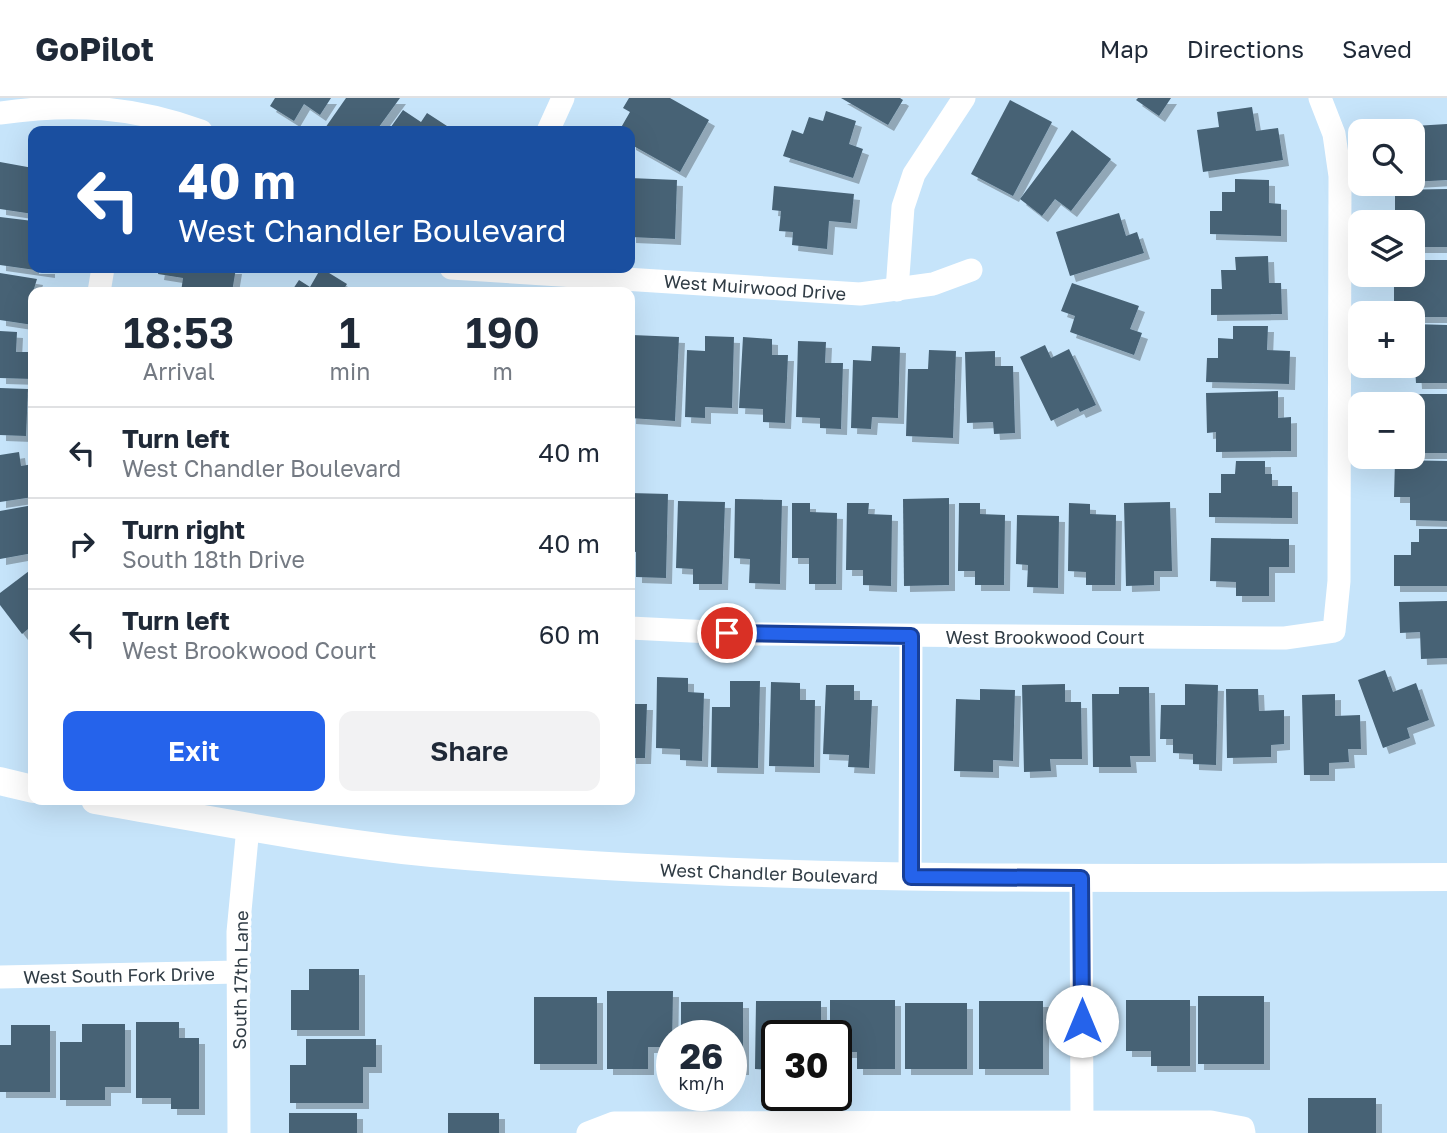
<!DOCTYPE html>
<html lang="en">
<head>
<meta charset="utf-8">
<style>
	:root { --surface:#fff; --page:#f2f2f3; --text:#1f2937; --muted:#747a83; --line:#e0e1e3; --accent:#2563eb }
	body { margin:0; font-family:"Golos Text",sans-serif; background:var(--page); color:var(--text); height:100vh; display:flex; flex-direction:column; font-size:26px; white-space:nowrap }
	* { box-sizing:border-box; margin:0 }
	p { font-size:23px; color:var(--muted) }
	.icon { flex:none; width:38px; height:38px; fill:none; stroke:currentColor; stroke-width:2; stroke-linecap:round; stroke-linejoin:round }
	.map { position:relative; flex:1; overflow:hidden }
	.drawer { position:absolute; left:28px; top:189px; width:607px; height:518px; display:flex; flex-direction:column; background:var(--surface); border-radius:14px; box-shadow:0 7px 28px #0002 }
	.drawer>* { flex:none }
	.guide { position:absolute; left:28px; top:28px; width:607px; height:147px; border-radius:14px; box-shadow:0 7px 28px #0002; background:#1a4fa0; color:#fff; overflow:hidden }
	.buttons { position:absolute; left:1348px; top:21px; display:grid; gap:14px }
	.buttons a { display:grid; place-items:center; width:77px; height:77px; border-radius:14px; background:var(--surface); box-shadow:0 7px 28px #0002; font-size:35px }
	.speed { position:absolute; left:656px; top:922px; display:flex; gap:14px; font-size:35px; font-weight:700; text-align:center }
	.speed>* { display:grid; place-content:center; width:91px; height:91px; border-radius:50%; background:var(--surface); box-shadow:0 7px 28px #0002; line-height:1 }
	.speed small { font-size:18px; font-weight:400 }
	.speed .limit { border:4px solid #111; border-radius:10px; background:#fff; color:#111 }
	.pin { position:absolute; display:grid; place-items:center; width:60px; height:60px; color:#fff; margin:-30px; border:4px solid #fff; border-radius:50%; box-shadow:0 2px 7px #0007 }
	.me { position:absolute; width:77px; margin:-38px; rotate:0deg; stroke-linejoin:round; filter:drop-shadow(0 0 5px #0008) }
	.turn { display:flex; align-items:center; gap:24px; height:147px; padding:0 35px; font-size:32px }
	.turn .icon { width:91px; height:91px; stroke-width:2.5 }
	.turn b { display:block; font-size:49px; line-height:60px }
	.eta { display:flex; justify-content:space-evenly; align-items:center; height:119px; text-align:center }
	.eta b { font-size:42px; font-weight:600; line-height:49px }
	.action { display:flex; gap:14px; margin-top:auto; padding:14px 35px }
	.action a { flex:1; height:80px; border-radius:14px; background:var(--accent); color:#fff; font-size:28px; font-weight:600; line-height:80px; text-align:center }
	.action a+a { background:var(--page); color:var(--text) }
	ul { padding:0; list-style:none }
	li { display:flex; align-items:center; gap:21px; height:91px; padding:0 35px; border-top:2px solid var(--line) }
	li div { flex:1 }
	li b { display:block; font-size:26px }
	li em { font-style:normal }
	header { display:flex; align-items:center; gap:42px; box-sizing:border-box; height:98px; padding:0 35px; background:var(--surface); border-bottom:2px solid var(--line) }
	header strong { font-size:33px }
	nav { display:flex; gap:38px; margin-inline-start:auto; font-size:24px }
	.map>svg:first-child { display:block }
</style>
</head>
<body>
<header>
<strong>GoPilot</strong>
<nav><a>Map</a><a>Directions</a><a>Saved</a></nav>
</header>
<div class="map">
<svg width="1447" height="1035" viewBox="0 0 1447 1035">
	<defs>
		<filter id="shadow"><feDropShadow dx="6" dy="6" stdDeviation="0" flood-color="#0004"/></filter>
	</defs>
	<rect width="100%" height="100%" fill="#c6e4fa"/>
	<!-- building -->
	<g fill="#476275" filter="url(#shadow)">
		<path d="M275,0H331L320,17L304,6L294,23L270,8Z"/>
		<path d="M346,0H400L376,33H323Z"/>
		<path d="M629,0H670L709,22L680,74L630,46V33H619L630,14L623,10Z"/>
		<path d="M841,0H900L903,2L888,27Z"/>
		<path d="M1138,0H1171L1159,18L1136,2Z"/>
		<path d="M1010,2L1052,24L1013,98L971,76Z"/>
		<path d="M1252,9L1256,33L1278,30L1283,62L1203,74L1197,32L1219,29L1217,14Z"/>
		<path d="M403,12L421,24L427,15L447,28L443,33H388Z"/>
		<path d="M826,13L856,23L849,46L863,51L853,80L783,58L792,32L803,36L809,19L823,23Z"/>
		<path d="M1447,26V82L1412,84L1414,28Z"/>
		<path d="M1072,32L1111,61L1071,113L1055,101L1042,118L1020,101Z"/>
		<path d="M0,64L33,70V116L0,111Z"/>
		<path d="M630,80L677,82L675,141L630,139Z"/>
		<path d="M1235,81L1269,82V105L1281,106V138L1210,136V113H1222V94H1235Z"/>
		<path d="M774,88L854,96L851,125L829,123L827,151L792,147L793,134L779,133L781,113L772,112Z"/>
		<path d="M1447,91V149H1418V123L1395,124V92Z"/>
		<path d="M1119,115L1126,138L1137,134L1144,155L1070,178L1056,134Z"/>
		<path d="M0,119L33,123V170H49V174L0,167Z"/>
		<path d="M1268,158L1269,185H1281L1282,216L1211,217V191H1222L1221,172H1236L1235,159Z"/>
		<path d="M1416,162H1447V219H1412V215H1394V187L1416,186Z"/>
		<path d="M159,170H236L232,194H181L183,180L158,176Z"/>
		<path d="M321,170L347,186L342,194H291L299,182L310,189Z"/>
		<path d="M0,175L37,181L33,194V227L0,222Z"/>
		<path d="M1072,185L1139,208L1130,231L1142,235L1134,257L1070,234L1075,218L1061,213Z"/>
		<path d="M1412,226L1447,227V285H1416Z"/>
		<path d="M1233,228H1268L1267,252L1290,253L1289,286L1206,284L1207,260H1218V240L1233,241Z"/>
		<path d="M0,233L17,234L16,254H33V281L0,280Z"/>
		<path d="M632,237L679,239L675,323L630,320Z"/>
		<path d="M705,238L734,239L732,310L705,309V320L685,319L687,252L705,253Z"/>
		<path d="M743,239L772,241V257H788L785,325L763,324V311L739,310Z"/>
		<path d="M798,243L826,244L825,265H843L841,331L820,330V320L796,319Z"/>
		<path d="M1045,247L1051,260L1069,251L1096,307L1080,314L1078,310L1051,323L1020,259Z"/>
		<path d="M872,248L900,249L898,320L872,319L871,331L851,330L853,262L871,263Z"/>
		<path d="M929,252L956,253L953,340L906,338L908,271H928Z"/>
		<path d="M995,253V268H1013L1015,335L994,336L993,324L967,325L965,254Z"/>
		<path d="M0,290L28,291L26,338L0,337Z"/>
		<path d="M1278,293V320L1291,319V353L1216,354V334L1207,335L1206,295Z"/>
		<path d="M1395,296H1447V355H1412V306H1395Z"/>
		<path d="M19,354L21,368L33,366V399L0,404V357Z"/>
		<path d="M1395,362L1447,363V423L1410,422V399H1394Z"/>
		<path d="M1236,363H1265V376H1272V388H1292V420L1209,419V395H1221V376H1235Z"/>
		<path d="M630,395L668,396L666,480L636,479V454L630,453Z"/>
		<path d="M949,400V487L904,488L903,401Z"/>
		<path d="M735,401L782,402L780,486L749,485L750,461L734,460Z"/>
		<path d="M678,403L725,404L722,486H693V471L676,470Z"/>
		<path d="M1170,404L1172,473H1154V487L1126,488L1124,405Z"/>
		<path d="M792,405H810V414L837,415L836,486H809V460H792Z"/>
		<path d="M847,405H869L868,416L892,417L891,488L863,487V472H846Z"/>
		<path d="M959,405H980V416L1005,417L1004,487H975V473H958Z"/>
		<path d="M1069,405L1090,406V416L1116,417L1115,487H1086V474L1068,473Z"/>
		<path d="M33,407V455L0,461V413Z"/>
		<path d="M1017,417L1059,418L1058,490L1027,489L1028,467L1016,466Z"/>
		<path d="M1419,431H1447V488H1394V457H1411V444H1419Z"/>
		<path d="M1211,440L1289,441V469H1269V498H1236V484L1210,483Z"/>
		<path d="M33,470V527L22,536L0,507V495Z"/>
		<path d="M1447,503V560L1421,561L1420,534L1400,535L1399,504Z"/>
		<path d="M1385,572L1393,594L1416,585L1429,622L1407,630L1410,640L1383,650L1358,582Z"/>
		<path d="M657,579L688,580V594L704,595L702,663L680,662V651L656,650Z"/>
		<path d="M730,583H760L758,670L711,669L712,609H730Z"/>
		<path d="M771,584L800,585V602H815L814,669L769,668Z"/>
		<path d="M1065,586V604H1081L1082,661H1050L1051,673L1024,674L1022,587Z"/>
		<path d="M1185,586L1218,587L1216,667L1193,666V656L1173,655V641H1160L1161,607H1185Z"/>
		<path d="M826,587H854V602H872L869,670L848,669L849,657L823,656Z"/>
		<path d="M1119,589H1149L1150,658H1130L1131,669H1093L1092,596H1119Z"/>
		<path d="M980,591L1015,592L1013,663L993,662V674L954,673L956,601L980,602Z"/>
		<path d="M1226,591H1258L1259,613L1284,612V646L1271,647V659L1227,660Z"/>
		<path d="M1335,596V618L1360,617L1361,651H1348L1349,664L1329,665V677H1304L1302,597Z"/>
		<path d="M630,606H647L645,660H630Z"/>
		<path d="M309,871H359V932H291V892H309Z"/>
		<path d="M607,893H673L672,949H648V971H607Z"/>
		<rect x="1198" y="898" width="66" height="68"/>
		<rect x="534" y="899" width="63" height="67"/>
		<path d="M830,902H895V971H857V954H836V938H830Z"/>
		<path d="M1126,902H1190V968H1151V953H1126Z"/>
		<path d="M756,903H821V938H777V972L755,971Z"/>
		<rect x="979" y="903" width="64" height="68"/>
		<path d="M681,904H743V971H732V938H681Z"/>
		<rect x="905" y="905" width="62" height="66"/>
		<path d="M136,924H179V940H199V1011H171V1000H136Z"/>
		<path d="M82,926H125V989H105V1002H60V944H82Z"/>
		<path d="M11,927H50V994H0V947H11Z"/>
		<path d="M306,941H376V969H363V1005H290V967H306Z"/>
		<rect x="1308" y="1000" width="68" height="35"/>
		<rect x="289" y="1015" width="68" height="20"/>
		<rect x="448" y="1015" width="51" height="20"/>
	</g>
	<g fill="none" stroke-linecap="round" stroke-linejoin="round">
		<!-- minor -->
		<g stroke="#fff" stroke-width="23">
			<path d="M0,15C73,5 132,8 201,33"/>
			<path d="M548,33L563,0"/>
			<path d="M451,170L860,196L933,186L971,172"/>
			<path d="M897,192L903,109L914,76L964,0"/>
			<path d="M99,194L103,170"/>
			<path d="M630,530L752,536L1285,540L1334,533L1339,483L1340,78L1334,36L1320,0"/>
			<path d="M910,779L911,538"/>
			<path d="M1081,780L1082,1026"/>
			<path d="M0,879L239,874"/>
			<path d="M239,1035L238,834L248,729"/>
			<path d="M588,1035L614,1025L1211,1024L1243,1030L1244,1035"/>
		</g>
		<!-- tertiary -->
		<g stroke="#fff" stroke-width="28">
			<path d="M0,683L33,691"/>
			<path d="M95,702C207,721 319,744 432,755C770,786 1108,780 1447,779"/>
		</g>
	</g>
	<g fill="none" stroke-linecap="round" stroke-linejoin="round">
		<!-- route casing -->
		<g stroke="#184099" stroke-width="18">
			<path id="route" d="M727,535L911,538V779L1081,780L1082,923"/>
		</g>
		<!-- route -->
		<use href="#route" stroke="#2563eb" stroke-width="12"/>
	</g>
	<g text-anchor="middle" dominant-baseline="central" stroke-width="7" stroke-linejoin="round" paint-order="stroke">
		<!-- street labels -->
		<g font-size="18" fill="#303c45" stroke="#fff">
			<text transform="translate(755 189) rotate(4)">West Muirwood Drive</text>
			<text x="1045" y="539">West Brookwood Court</text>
			<text transform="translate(769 775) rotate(2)">West Chandler Boulevard</text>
			<text transform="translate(119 877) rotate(-1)">West South Fork Drive</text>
			<text transform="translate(240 882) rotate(-89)">South 17th Lane</text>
		</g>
	</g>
</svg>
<div class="buttons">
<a><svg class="icon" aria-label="search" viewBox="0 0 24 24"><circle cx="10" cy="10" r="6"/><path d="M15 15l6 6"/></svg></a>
<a><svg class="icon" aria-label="layers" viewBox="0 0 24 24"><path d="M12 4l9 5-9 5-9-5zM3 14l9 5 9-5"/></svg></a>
<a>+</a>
<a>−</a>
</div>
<div class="speed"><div>26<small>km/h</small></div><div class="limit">30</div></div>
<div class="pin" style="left:727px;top:535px;background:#d93025"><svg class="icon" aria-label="arrive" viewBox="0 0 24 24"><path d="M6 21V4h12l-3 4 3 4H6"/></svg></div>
<svg class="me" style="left:1082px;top:923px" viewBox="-20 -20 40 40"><circle r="19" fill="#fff"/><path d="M0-13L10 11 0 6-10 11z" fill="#2563eb"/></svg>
<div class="guide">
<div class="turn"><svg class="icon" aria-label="left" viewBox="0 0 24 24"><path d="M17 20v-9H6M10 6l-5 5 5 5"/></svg><div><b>40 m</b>West Chandler Boulevard</div></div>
</div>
<section class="drawer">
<div class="eta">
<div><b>18:53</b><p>Arrival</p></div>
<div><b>1</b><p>min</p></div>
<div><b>190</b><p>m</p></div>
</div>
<ul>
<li><svg class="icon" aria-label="left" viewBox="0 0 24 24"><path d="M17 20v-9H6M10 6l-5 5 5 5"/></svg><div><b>Turn left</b><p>West Chandler Boulevard</p></div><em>40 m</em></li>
<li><svg class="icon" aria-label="right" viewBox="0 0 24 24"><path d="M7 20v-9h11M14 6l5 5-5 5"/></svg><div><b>Turn right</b><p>South 18th Drive</p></div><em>40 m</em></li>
<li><svg class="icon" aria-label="left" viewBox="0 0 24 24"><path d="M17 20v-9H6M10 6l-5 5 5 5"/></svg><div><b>Turn left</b><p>West Brookwood Court</p></div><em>60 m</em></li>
</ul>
<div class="action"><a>Exit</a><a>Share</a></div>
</section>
</div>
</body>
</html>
